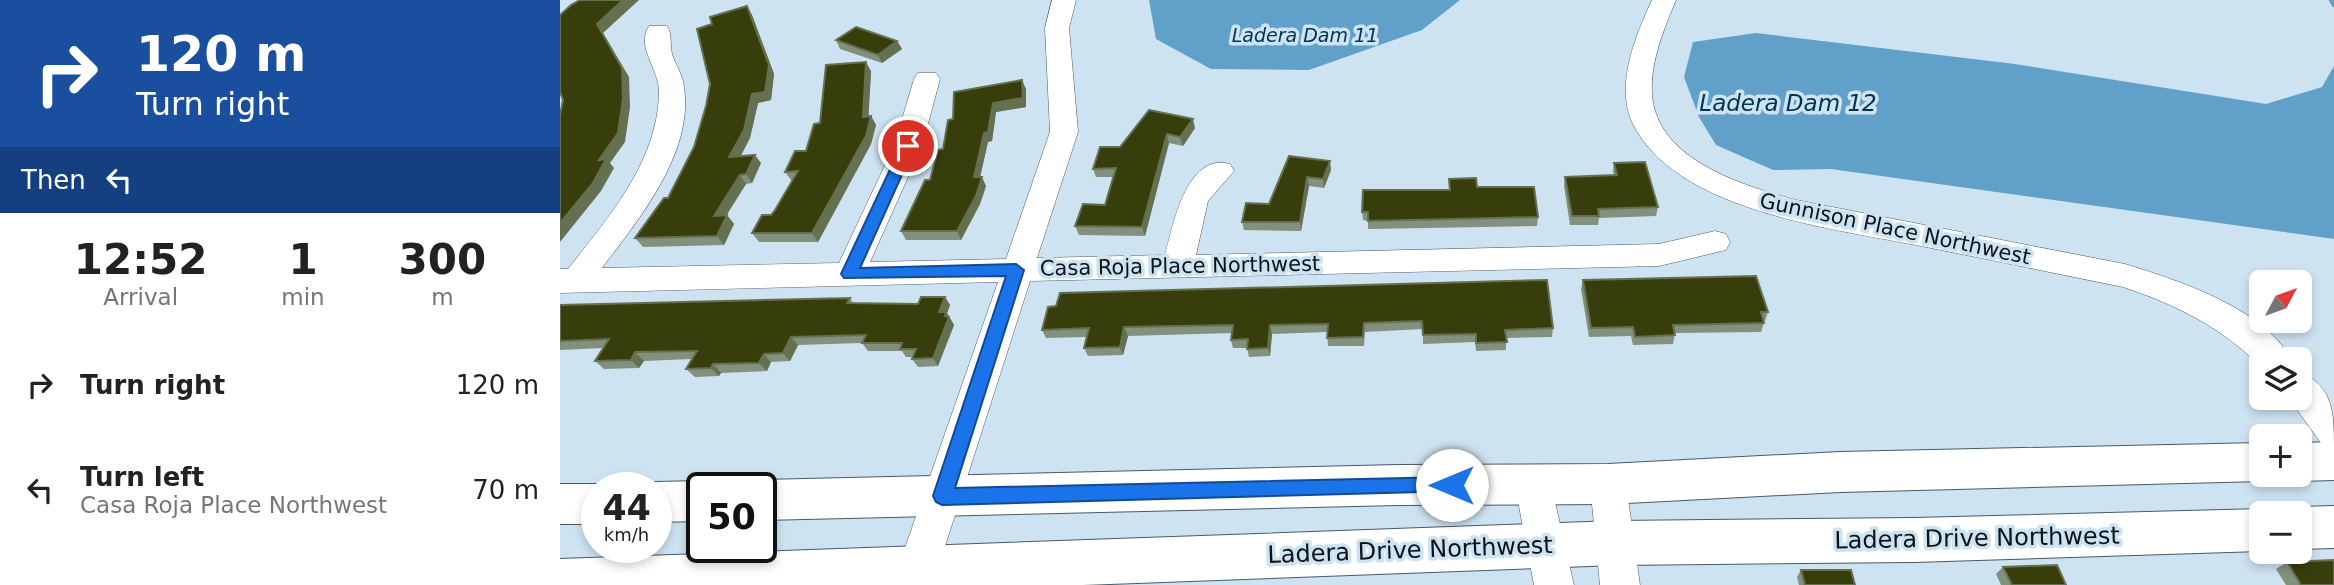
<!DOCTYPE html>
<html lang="en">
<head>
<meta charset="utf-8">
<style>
	:root { --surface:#fff; --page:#f6f6f6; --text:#222; --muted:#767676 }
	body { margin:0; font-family:"DejaVu Sans",sans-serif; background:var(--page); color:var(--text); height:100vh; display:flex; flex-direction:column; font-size:26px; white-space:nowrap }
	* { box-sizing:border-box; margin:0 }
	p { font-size:23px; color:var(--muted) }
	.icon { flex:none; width:38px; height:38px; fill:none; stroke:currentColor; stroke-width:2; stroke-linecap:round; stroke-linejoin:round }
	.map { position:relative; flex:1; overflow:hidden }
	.sheet { display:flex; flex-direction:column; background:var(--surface); width:560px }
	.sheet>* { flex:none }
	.guide { background:#1a4fa0; color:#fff; overflow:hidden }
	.needle { width:46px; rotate:49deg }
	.fabs { position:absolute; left:1689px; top:270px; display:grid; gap:14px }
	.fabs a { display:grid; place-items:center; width:63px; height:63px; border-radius:10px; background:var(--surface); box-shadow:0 4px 10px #0003; font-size:35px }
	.speed { position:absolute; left:21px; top:472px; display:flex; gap:14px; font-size:35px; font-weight:700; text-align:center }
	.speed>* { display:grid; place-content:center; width:91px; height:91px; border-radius:50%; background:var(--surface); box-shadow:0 4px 10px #0003; line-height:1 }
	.speed small { font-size:18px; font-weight:400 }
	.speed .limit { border:4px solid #111; border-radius:10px; background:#fff; color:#111 }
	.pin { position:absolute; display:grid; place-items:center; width:60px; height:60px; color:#fff; margin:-30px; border:4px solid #fff; border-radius:50%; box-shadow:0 2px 7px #0007 }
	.me { position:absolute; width:77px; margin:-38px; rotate:270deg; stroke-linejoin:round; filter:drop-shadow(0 0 5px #0008) }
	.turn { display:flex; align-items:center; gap:24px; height:147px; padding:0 21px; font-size:32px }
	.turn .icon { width:91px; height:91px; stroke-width:2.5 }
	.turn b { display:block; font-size:49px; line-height:60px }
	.then { display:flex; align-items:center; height:66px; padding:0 21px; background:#0003; gap:14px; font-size:26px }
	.eta { display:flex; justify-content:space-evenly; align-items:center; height:119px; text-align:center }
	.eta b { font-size:42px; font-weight:700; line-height:49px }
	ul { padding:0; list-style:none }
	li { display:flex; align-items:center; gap:21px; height:105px; padding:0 21px }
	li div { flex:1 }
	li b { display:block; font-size:26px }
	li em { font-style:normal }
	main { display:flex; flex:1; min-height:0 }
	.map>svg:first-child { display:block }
</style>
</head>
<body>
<main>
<section class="sheet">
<div class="guide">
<div class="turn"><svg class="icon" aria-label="right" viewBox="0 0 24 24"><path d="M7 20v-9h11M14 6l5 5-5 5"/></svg><div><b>120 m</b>Turn right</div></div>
<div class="then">Then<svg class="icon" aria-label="left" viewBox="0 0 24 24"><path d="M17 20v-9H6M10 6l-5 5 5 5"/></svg></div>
</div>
<div class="eta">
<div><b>12:52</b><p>Arrival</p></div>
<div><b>1</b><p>min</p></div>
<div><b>300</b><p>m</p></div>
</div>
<ul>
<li><svg class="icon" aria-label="right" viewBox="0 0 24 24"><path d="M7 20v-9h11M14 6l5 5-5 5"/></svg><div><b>Turn right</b></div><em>120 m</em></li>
<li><svg class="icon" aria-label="left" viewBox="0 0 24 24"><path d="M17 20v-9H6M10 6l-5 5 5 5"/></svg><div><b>Turn left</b><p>Casa Roja Place Northwest</p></div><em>70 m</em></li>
</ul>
</section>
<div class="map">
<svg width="1774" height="585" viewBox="0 0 1774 585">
	<rect width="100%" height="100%" fill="#cee3f2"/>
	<!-- water -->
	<g fill="#61a0c9">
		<path d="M589,0H900L862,30L749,70L651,69L596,39Z"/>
		<path d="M1196,33L1455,64L1706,104L1762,87L1774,66V239L1271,169L1213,170L1156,145L1139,117L1124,77L1133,42Z"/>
	</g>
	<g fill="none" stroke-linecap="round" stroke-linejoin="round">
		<!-- stream -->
		<path stroke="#61a0c9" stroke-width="6" d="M1772,0L1774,4"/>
		<!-- minor casing -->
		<g stroke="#485a67" stroke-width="1">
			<g id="minor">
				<path d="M492,0H516L509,28L518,132L477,258L605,255C613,226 626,152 670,164L674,171L648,201L636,255L1099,244L1155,231L1166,234L1170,242L1166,250L1099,266L470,281L378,568L372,581L362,585L344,581L338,568L438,282L0,293V269H8C43,224 84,178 96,120C98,109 100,94 98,83C94,64 77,44 89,26H107C113,35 109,46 113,57C117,67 123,76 124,87C134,153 79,219 42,268L279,263L334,146L354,79L358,73H376L380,79L362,146L310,262L446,259L490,132L485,28Z"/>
				<path d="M1092,0H1116C1104,29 1090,62 1092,94C1096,160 1184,186 1236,200L1565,264C1617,280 1704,308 1731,359H1701V367C1663,328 1615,304 1563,287C1498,274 1432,260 1366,247C1279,229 1115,213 1072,122C1055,84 1076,35 1092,0Z"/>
				<path d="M1740,373C1774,385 1774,416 1774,447L1761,443L1728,397H1740Z"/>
				<path d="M1048,468L1061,472L1066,484L1080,585H1040L1030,484L1035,472Z"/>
				<path d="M973,469L986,473L991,485L1014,585H974L955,485L960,473Z"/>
			</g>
		</g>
		<!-- major casing -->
		<g stroke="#485a67" stroke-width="2">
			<g id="major">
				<path d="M1774,442V480L1740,481L1724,476L1740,474V443Z"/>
				<path d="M1701,443V474H1717L1701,481L1280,492L1048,504L838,505L201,520V488H184L201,480L838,465L1048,464L1280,452Z"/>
				<path d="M142,481L159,488H142V521L96,522V488H80L96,482Z"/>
				<path d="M0,484H37L50,488H37V524H0Z"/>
				<path d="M1774,506V548L1740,549V513H1724L1740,507Z"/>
				<path d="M1701,509L1712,513H1701V551L1354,562L1056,565L523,585H0V559L1056,521L1354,518Z"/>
			</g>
		</g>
		<!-- minor -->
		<use href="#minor" fill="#fff" fill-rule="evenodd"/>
		<!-- major -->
		<use href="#major" fill="#fff" fill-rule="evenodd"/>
	</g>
	<!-- wall -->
	<g fill="#83907e">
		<path d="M187,6L192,15L214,74L211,100L198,103L190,138L181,156L201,163L192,183L186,184L166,215L174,224L164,245L83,247L75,238L108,198L134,147L146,106L150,84L152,24Z"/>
		<path d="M276,40L337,41L342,49L322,63L280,49Z"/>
		<path d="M311,71L308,117L311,116L316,125L311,144L258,242H199L192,233L215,210L233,180H231L225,172L246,151L260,123Z"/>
		<path d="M466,89V107L436,112L432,141L428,142L420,177L426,186L420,204L401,240H346L341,231L370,180L383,149L393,119Z"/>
		<path d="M589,110L635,128L623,146L609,143L585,236L519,235L515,226L545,205L553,177H536L533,169L560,147Z"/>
		<path d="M729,156L771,170L764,188L749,186L741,231L684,230L682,222L709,204Z"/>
		<path d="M1054,163L1098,207L1096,216L1039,218L1038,225H1010L1004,186L1005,177L1054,176L1053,172Z"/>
		<path d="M889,179L917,187L978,217L977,226L808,229V221L803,220L802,212L889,190Z"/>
		<path d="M1023,280L1208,312L1205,321H1203L1204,323L1201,332L1115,333L1113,344L1073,345L1071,336L1029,337L1021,289Z"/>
		<path d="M500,293L993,328L992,337L946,338V350L916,351L915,342L863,344V329L805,332L804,346H768L767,332L712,334L710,356L689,357L687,348H673L671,340L672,333L568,336L563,355L528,356L524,348L527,337L486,338L482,330L496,306Z"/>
		<path d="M385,297L390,305L387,313L394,325L378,366L358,367L352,359L353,357H346L342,351H308L302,343L238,345L230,361L211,362L207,371L161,373L159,376L135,377L126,369L132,359L84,361L79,368L44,369L35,361L43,348L0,350V305L290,298L293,303L358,304Z"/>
		<path d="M1727,562L1774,585H1726L1716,569Z"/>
		<path d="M1443,567L1506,585H1441L1436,574Z"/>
		<path d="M1241,570L1295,585H1239L1237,577Z"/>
	</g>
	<!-- shaded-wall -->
	<g fill="#657050">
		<path d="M63,0H79L43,33L69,77L70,107L65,142L50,163L54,168L41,191L0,242V223L37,24Z"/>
		<path d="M187,6L192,15L214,74L211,100L198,103L190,138L175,166L169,157L192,94Z"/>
		<path d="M337,41L342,49L322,63L318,55Z"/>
		<path d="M306,62L311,71L308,126L303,117Z"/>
		<path d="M462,80L466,89V107L436,112L432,141L428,142L418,186L414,177L424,133L433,103Z"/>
		<path d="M311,116L316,125L311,144L258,242L252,233Z"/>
		<path d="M633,119L635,128L623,146L620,137Z"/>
		<path d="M607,134L609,143L585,236L582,227Z"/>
		<path d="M195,155L201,163L192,183L186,174Z"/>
		<path d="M770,161L771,170L764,188L763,179Z"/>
		<path d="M180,175L186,184L161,224L154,216Z"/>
		<path d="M422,177L426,186L420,204L401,240L397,231Z"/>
		<path d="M747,177L749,186L741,231L740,222Z"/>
		<path d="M167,215L174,224L164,245L157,236Z"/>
		<path d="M385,297L390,305L387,313L394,325L378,366L373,358L379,312Z"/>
		<path d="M710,325L712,334L710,356L708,348Z"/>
		<path d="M564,327L568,336L563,355L560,347Z"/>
		<path d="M231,337L238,345L230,361L223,353Z"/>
		<path d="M75,352L84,361L79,368L71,360Z"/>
		<path d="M204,354L211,362L207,371L199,363Z"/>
		<path d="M153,364L161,373L159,376L151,368Z"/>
	</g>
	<!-- building -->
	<g fill="#383e0b" stroke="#657050" stroke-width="2">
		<path d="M20,0H63L37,24L62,68L63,99L58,133L39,160L46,159L33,183L0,223V115L3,100L0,92V15L11,5Z"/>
		<path d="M187,6L209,65L205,92L192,94L184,130L169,157L195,155L186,174L180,175L154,216L167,215L157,236L75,238L104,198H108L134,147L146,106L150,84L137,29L152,24L150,17Z"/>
		<path d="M296,27L337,41L318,55L276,40Z"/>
		<path d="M306,62L303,117L311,116L306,136L252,233H192L202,215H211L215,210L238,171L225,172L235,151H246L254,124L260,123L266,65Z"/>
		<path d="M462,80L463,98L433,103L428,132L424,133L414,177H422L416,196L397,231H341L365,180H370L378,150L383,149L388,120L393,119L394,92Z"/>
		<path d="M589,110L633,119L620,137L607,134L582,227L515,226L523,204L545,205L556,168L533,169L540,147H560Z"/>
		<path d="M729,156L770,161L763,179L747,177L740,222H682L686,203L709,204Z"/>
		<path d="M1085,162L1098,207L1038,209L1039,216H1012L1005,177L1057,175L1054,163Z"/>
		<path d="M916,178L917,187H974L978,217L808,221V212H802L803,190H890L889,179Z"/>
		<path d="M1196,276L1208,312H1201L1204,323L1113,325L1115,335L1075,337L1073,327L1031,328L1023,280Z"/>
		<path d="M987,280L993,328L945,330L947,342L916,343V334L863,335L862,321L804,323L803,337L767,338L768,324L710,325L708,348L687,349L688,339L671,340L673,325L564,327L560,347L524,348L529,328L482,330L488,307L496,306L500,293Z"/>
		<path d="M361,297H385L379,312H386L385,316L389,317L373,358L352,359L356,349H340L342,343H302L306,335L231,337L223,353L204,354L199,363L153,364L151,368L126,369L137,351L75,352L71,360L35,361L49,339L0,341V305L290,298L287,303L358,304Z"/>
		<path d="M1774,560V585H1741L1727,562Z"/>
		<path d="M1497,565L1506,585H1452L1443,567Z"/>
		<path d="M1241,570H1291L1295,585H1245Z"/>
	</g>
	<!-- route -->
	<path fill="#1a73e8" stroke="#114b97" stroke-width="2" d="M348,142L355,146L300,268L456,264L464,270L395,488L892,477L899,479L902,485L899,491L382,505L376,502L373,496L446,276L284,278L281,274L341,146Z"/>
	<g text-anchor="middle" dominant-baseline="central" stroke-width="7" stroke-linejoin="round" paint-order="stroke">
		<!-- far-water labels -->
		<g font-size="19" font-style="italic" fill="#003551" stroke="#cee3f2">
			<text x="745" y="35">Ladera Dam 11</text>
		</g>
		<!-- street labels -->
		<g font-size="21" fill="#0d1419" stroke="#cee3f2">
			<text transform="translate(1335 229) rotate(12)">Gunnison Place Northwest</text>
			<text transform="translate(620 266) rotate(-1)">Casa Roja Place Northwest</text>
		</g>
		<!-- water labels -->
		<g font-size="23" font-style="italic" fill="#003551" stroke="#cee3f2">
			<text x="1228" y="103">Ladera Dam 12</text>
		</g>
		<!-- near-street labels -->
		<g font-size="24" fill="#0d1419" stroke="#cee3f2">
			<text transform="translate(1417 538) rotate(-1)">Ladera Drive Northwest</text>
			<text transform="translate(850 550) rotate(-2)">Ladera Drive Northwest</text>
		</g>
	</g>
</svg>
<div class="fabs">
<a><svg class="needle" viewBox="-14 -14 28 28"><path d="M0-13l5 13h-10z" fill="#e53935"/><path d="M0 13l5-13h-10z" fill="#767676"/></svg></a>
<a><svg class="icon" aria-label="layers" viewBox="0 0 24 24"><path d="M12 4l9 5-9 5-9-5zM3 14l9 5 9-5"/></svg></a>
<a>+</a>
<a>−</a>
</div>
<div class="speed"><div>44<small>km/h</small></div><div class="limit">50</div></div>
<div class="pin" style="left:348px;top:146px;background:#d93025"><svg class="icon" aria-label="arrive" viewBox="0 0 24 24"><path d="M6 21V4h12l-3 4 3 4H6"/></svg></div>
<svg class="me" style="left:892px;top:485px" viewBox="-20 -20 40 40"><circle r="19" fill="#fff"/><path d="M0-13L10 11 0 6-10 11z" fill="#1a73e8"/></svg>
</div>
</main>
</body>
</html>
